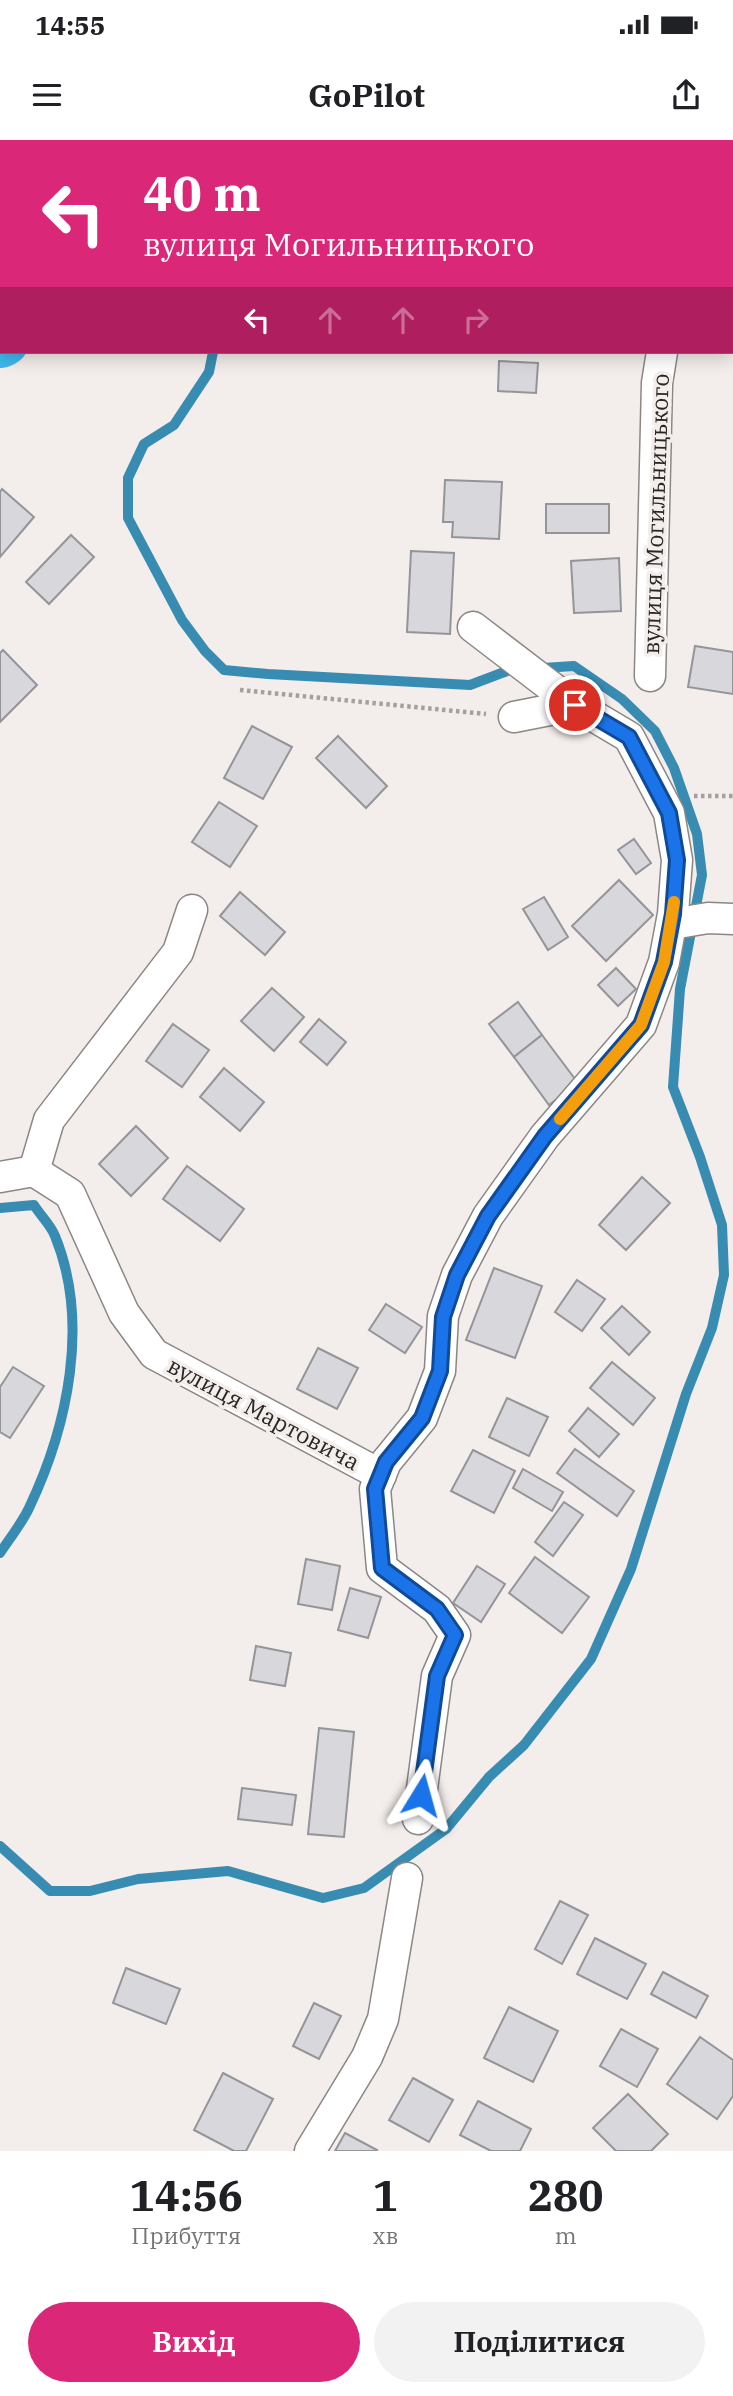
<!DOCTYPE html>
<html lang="uk">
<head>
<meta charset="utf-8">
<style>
	:root { --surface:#fff; --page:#f2f2f2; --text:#202124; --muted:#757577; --accent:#db2777 }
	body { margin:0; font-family:"IBM Plex Serif",serif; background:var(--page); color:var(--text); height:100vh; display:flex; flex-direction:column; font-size:26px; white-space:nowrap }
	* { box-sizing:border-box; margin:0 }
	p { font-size:23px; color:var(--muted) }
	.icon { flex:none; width:38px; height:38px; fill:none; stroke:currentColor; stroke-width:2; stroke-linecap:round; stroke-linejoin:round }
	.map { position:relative; height:2011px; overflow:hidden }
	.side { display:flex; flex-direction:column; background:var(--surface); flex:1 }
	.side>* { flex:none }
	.guide { position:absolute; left:0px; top:0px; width:733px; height:214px; box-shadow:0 4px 18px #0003; background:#db2777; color:#fff; overflow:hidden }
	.pin { position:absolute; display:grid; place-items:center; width:60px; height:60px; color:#fff; margin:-30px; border:4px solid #fff; border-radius:50%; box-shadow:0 2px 7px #0007 }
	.me { position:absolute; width:77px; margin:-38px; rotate:8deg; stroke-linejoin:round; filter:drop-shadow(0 0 5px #0008) }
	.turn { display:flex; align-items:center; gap:24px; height:147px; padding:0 28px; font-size:32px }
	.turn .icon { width:91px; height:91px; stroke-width:2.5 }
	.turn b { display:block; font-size:49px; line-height:60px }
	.lanes { display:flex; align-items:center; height:66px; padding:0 28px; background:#0003; justify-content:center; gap:35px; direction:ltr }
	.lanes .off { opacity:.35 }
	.eta { display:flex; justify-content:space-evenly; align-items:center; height:119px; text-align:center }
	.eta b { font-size:42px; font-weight:700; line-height:49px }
	.cta { display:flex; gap:14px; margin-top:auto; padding:14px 28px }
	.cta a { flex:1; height:80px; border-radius:42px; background:var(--accent); color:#fff; font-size:28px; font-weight:700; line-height:80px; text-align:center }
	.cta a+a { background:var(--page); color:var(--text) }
	.status { display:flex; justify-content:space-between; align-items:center; height:49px; padding:0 35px; background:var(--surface); direction:ltr }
	.status svg { height:19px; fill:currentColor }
	header { display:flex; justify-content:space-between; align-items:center; height:91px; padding:0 28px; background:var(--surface); font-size:32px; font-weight:700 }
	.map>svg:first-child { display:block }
</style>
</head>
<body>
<div class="status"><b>14:55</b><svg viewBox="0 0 49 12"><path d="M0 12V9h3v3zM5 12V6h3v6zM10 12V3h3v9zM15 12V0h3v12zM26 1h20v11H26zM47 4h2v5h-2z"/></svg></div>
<header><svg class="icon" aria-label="menu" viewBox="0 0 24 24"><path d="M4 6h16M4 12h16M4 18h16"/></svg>GoPilot<svg class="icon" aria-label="share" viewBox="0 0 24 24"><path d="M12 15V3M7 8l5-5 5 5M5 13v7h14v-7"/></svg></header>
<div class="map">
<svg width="733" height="2011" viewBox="0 0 733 2011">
	<rect width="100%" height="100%" fill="#f3edeb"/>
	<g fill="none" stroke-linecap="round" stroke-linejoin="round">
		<!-- stream -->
		<g stroke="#388cb1" stroke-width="10">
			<path d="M330,2L331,0"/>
			<path d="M213,212L209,232L174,285L144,304L128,338V378L182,480L205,511L224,530L268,534L470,545L507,531"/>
			<path d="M0,1068L34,1065C40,1075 51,1085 55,1096C90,1182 68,1286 29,1368C22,1383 10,1398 0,1413"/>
			<path d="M0,1706L50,1751H90L138,1739L228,1731L323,1758L364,1748L446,1689L489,1637L524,1605L591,1519L631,1429L686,1254L712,1188L724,1135L722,1085L700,1017L673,947L680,849L702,735L697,694L674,628L655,591L622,559L574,526L543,528"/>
		</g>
		<!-- river -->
		<g stroke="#3eb7ec" stroke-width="56">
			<path d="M83,2L84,0"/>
			<path d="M0,200L2,199"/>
		</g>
	</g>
	<!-- building -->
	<g fill="#d7d7dc" stroke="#949599" stroke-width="2">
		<path d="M499,221L538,223L536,253L498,251Z"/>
		<path d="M445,340L502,342L499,399L452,397L453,382H443Z"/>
		<path d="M2,349L34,377L0,417V352Z"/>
		<rect x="546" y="364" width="63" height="29"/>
		<path d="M71,395L94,417L49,464L26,442Z"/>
		<path d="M411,411L454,413L450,494L407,492Z"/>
		<path d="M619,418L621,471L574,473L571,421Z"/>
		<path d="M695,506L733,512V554L688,547Z"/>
		<path d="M3,510L37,545L0,582V513Z"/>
		<path d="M252,586L292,607L263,659L224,638Z"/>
		<path d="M338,596L387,646L366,668L316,618Z"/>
		<path d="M219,662L257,686L230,727L192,702Z"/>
		<path d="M634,699L651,723L636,734L618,710Z"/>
		<path d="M619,740L653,775L606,821L572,786Z"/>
		<path d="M240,752L285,792L265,815L220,776Z"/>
		<path d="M544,757L568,797L548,810L523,769Z"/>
		<path d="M616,828L636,849L618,866L598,845Z"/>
		<path d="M272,848L304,877L274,911L241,881Z"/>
		<path d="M518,862L542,895L514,917L489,884Z"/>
		<path d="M319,879L346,902L327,925L300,902Z"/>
		<path d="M173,884L209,910L182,947L146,921Z"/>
		<path d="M542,895L578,943L549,965L514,917Z"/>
		<path d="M224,928L264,962L240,991L200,957Z"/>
		<path d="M136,986L168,1018L131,1056L99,1024Z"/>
		<path d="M187,1026L244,1069L220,1101L163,1059Z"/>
		<path d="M642,1037L670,1063L626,1110L599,1085Z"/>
		<path d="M494,1128L542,1146L515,1218L466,1200Z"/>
		<path d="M577,1140L605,1159L582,1191L555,1172Z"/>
		<path d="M386,1164L422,1187L405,1213L369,1190Z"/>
		<path d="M622,1166L650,1192L629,1215L601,1188Z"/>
		<path d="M318,1208L358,1228L337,1269L297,1249Z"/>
		<path d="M612,1222L655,1258L633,1285L590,1248Z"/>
		<path d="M13,1227L44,1246L10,1298L0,1292V1247Z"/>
		<path d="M507,1258L548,1277L529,1316L489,1297Z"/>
		<path d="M588,1268L619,1294L599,1317L569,1291Z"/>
		<path d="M575,1309L634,1351L617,1376L557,1333Z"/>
		<path d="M473,1310L515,1331L494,1373L451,1351Z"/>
		<path d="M523,1329L563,1352L552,1371L513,1348Z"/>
		<path d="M564,1362L583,1375L553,1416L535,1402Z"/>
		<path d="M535,1417L589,1457L562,1493L509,1453Z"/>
		<path d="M306,1419L340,1426L332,1470L298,1464Z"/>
		<path d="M477,1426L505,1444L481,1482L453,1463Z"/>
		<path d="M350,1448L381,1457L368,1498L338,1490Z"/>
		<path d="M256,1506L291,1513L285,1546L250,1540Z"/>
		<path d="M319,1588L354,1592L344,1697L308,1694Z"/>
		<path d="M242,1648L296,1655L292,1685L238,1679Z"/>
		<path d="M560,1761L588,1775L562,1824L535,1809Z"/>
		<path d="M595,1798L646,1824L627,1859L577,1834Z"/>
		<path d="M126,1828L180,1849L166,1884L113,1863Z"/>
		<path d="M663,1832L708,1856L696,1878L651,1854Z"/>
		<path d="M314,1863L341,1876L319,1919L293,1906Z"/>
		<path d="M509,1867L558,1891L533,1942L484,1918Z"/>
		<path d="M621,1889L658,1909L637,1947L600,1926Z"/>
		<path d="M700,1897L733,1920V1956L717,1979L667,1944Z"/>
		<path d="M223,1933L273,1959L246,2011H234L194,1990Z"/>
		<path d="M413,1938L453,1960L429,2002L389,1980Z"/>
		<path d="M628,1954L668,1994L651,2011H616L593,1988Z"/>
		<path d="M478,1961L531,1989L520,2011H491L460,1995Z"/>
		<path d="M345,1993L377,2010L376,2011H335Z"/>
	</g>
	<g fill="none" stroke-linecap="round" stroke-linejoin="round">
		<!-- minor casing -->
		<g stroke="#8c8785" stroke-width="33">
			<g id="minor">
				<path d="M732,113H733"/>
				<path d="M473,487L575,565"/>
				<path d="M650,536L657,243L662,212"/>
				<path d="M672,784L708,778L733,779"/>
				<path d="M34,1031L49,980L178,812L192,770"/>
				<path d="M0,1037L34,1031L70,1054L124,1173L154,1214L381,1335"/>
				<path d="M418,1679L437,1536L455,1495L437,1469L382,1428L375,1349L386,1322L422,1278L440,1231L443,1176L457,1135L488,1076L545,996L641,885L664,822L673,774L677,720L669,673L629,597L575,565L514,577"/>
				<path d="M310,2011L367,1917L383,1879L407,1738"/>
			</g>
		</g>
		<!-- path -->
		<g stroke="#a5a09f" stroke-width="4.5" stroke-dasharray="3.5 3.5" stroke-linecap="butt">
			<path d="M240,550L486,574"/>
			<path d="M694,656H733"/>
		</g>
		<!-- minor -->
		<use href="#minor" stroke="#fff" stroke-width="30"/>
	</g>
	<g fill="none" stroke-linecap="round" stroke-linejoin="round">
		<!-- route casing -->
		<g stroke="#114b97" stroke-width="18">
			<path id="route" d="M421,1655L437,1536L455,1495L437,1469L382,1428L375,1349L386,1322L422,1278L440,1231L443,1177L457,1135L488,1076L545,996L641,885L664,822L673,774L677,720L669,673L629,597L575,565"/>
		</g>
		<!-- route -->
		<use href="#route" stroke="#1a73e8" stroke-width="12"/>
		<!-- slow -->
		<path stroke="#f59e0b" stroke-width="12" d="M560,979L641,885L664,822L674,762"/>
	</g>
	<g text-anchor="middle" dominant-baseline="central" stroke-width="7" stroke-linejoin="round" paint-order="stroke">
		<!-- street labels -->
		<g font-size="23" fill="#292726" stroke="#f3edeb">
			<text transform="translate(655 374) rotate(-88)">вулиця Могильницького</text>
			<text transform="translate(264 1273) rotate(28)">вулиця Мартовича</text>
		</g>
	</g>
</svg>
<div class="pin" style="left:575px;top:565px;background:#d93025"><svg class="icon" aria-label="arrive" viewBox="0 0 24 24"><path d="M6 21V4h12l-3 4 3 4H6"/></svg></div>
<svg class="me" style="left:421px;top:1655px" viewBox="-20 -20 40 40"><path d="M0-17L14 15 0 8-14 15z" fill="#1a73e8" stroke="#fff" stroke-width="4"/></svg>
<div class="guide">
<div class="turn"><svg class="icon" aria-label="left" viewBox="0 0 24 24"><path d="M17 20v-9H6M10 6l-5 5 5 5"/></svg><div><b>40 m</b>вулиця Могильницького</div></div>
<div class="lanes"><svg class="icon" aria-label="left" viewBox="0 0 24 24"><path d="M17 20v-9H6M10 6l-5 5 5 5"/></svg><svg class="icon off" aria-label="ahead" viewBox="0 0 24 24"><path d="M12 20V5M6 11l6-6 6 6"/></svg><svg class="icon off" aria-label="ahead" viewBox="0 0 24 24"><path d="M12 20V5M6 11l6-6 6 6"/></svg><svg class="icon off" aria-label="right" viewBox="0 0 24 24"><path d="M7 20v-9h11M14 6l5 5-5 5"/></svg></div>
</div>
</div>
<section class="side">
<div class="eta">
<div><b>14:56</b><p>Прибуття</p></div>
<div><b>1</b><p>хв</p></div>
<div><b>280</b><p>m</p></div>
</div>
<div class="cta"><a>Вихід</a><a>Поділитися</a></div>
</section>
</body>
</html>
